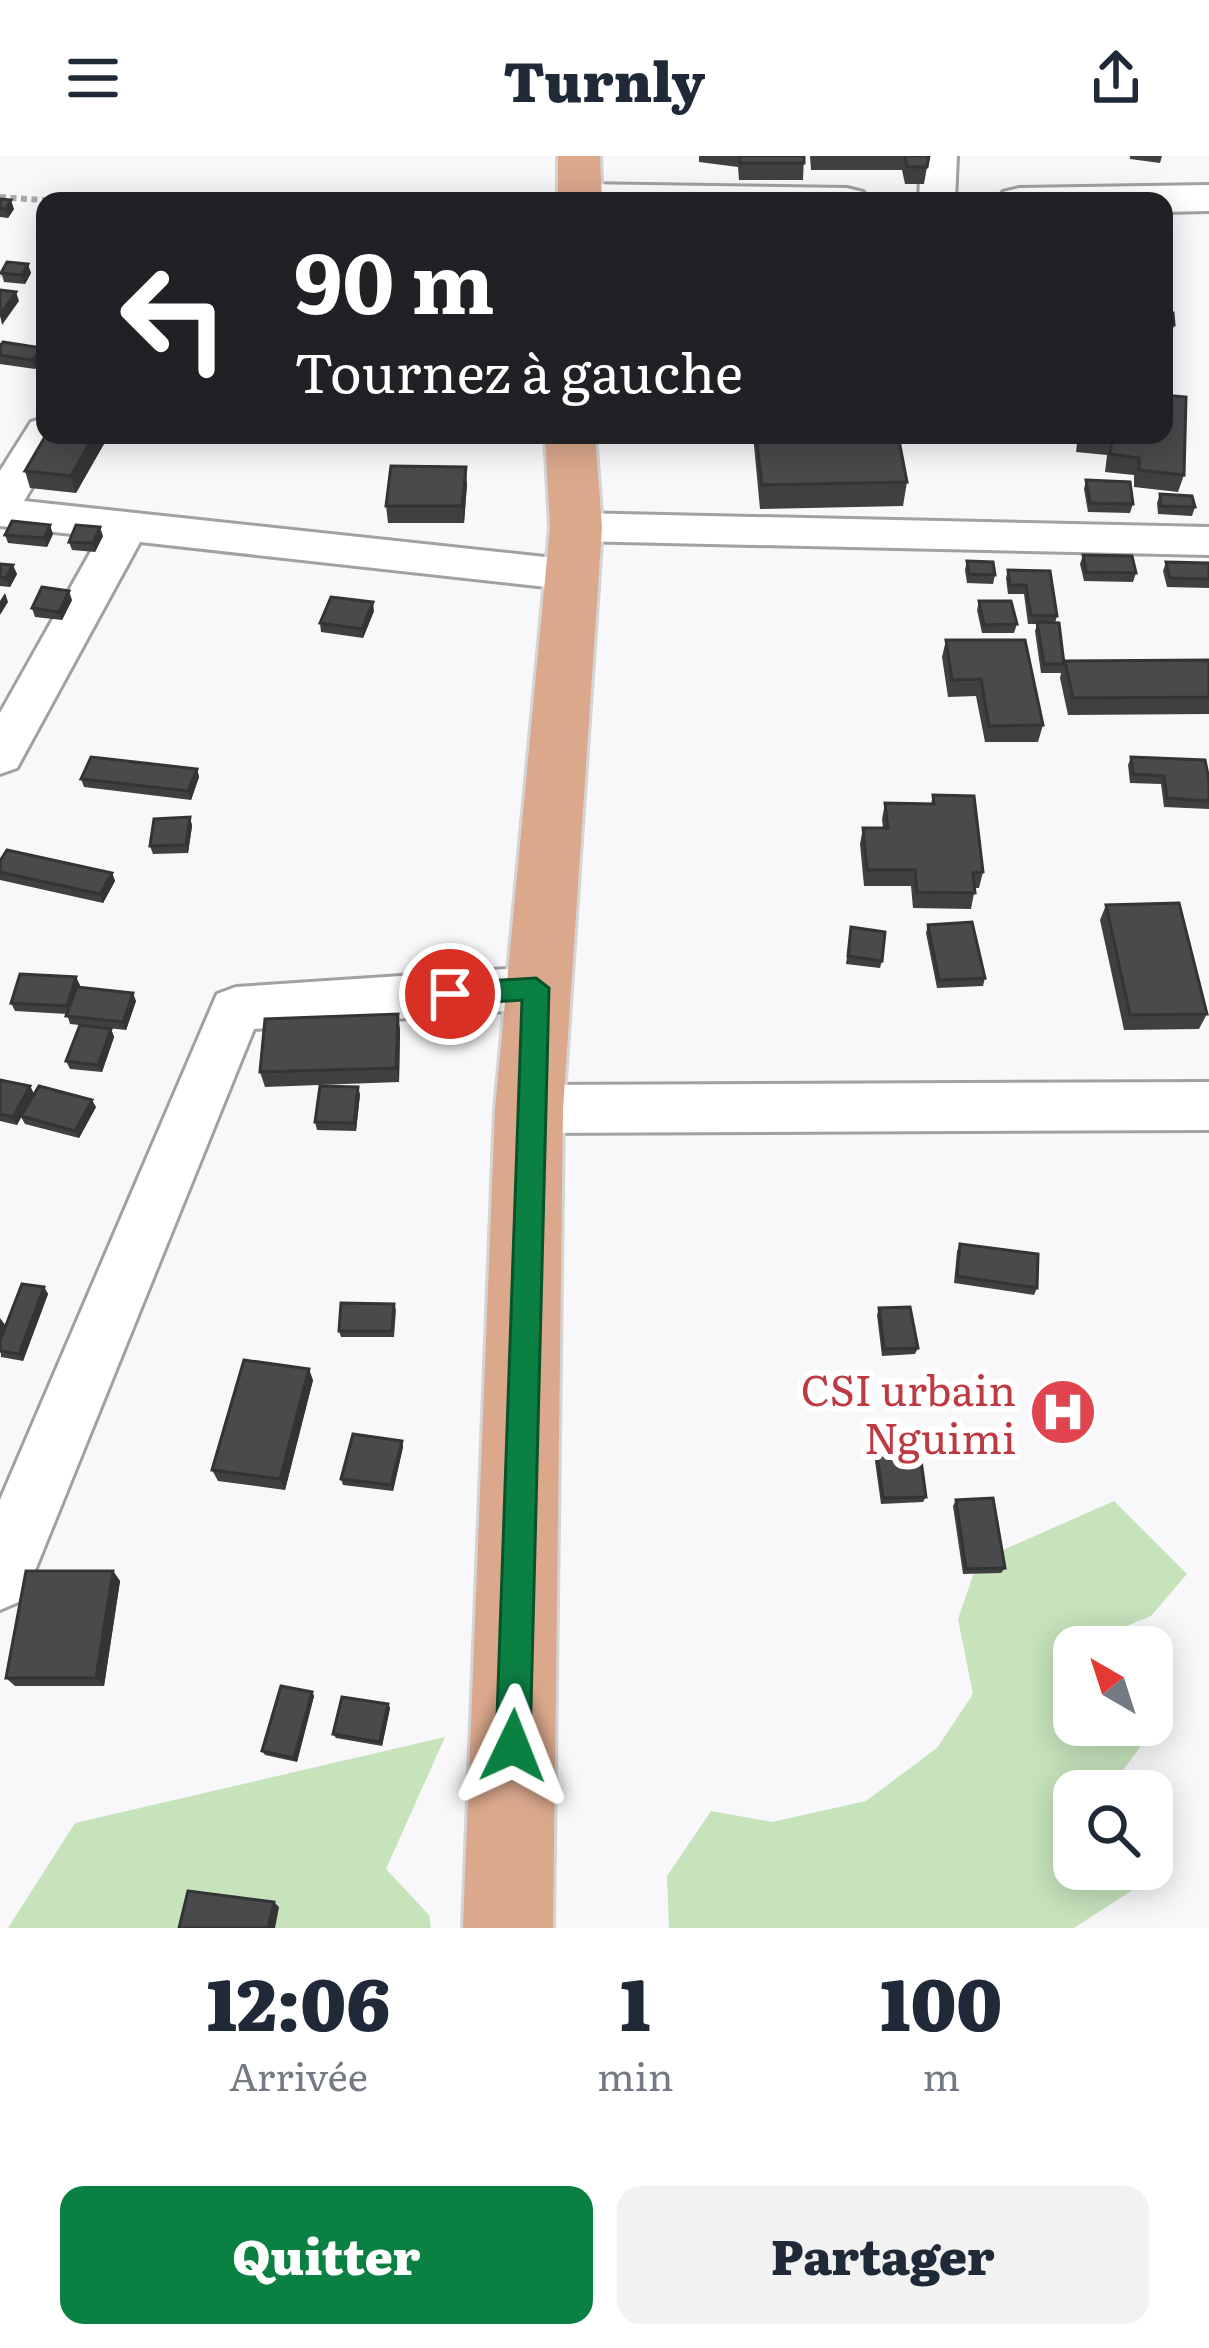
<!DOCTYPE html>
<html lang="fr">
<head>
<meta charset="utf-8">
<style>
	:root { --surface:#fff; --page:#f2f2f3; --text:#1f2937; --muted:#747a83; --accent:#0b8043 }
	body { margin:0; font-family:Literata,serif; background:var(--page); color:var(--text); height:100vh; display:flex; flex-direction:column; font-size:45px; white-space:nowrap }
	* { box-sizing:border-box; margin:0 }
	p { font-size:39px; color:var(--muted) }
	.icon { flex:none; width:66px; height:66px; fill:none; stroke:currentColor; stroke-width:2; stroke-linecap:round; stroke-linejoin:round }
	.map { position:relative; height:1772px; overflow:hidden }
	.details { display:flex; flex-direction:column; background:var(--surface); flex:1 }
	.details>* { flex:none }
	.top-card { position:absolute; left:36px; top:36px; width:1137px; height:252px; border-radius:24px; box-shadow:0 6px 30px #0003; background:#202124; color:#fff; overflow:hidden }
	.needle { width:78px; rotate:321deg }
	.fabs { position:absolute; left:1053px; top:1470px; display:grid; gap:24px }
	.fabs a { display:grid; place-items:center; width:120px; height:120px; border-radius:24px; background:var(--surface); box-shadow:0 6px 30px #0003; font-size:60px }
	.pin { position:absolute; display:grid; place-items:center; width:102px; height:102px; color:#fff; margin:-51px; border:6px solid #fff; border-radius:50%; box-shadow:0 3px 12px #0007 }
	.me { position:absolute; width:132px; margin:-66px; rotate:2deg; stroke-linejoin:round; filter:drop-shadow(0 0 9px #0008) }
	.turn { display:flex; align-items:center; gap:42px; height:252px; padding:0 60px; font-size:54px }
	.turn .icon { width:156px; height:156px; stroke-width:2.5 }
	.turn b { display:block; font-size:84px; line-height:102px }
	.eta { display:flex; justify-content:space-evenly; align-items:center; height:204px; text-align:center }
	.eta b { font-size:72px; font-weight:800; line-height:84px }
	.primary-button { display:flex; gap:24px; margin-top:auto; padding:24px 60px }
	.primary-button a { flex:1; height:138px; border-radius:24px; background:var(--accent); color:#fff; font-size:48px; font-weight:800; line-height:138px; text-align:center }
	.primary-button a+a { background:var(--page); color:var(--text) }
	header { display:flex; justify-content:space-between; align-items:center; height:156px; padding:0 60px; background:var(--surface); font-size:54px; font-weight:800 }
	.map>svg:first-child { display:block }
</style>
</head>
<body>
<header><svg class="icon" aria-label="menu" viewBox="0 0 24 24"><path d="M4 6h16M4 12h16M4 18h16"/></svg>Turnly<svg class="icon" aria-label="share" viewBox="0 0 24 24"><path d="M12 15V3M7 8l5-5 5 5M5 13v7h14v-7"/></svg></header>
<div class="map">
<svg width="1209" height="1772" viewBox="0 0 1209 1772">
	<rect width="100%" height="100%" fill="#f8f8fb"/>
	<!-- green -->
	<g fill="#c6e3bc">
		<path d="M1114,1345L1187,1418L1151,1460L1074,1491V1569H1146L1149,1579L1121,1617L1139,1635H1074V1713H1152V1657L1162,1715L1074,1772H669L667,1720L711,1655L772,1666L866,1645L937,1592L973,1538L958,1463L978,1405Z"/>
		<path d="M445,1581L386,1713L429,1759L431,1772H8L75,1667Z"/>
	</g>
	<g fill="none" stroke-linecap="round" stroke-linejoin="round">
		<!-- minor casing -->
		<g stroke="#a1a1a4" stroke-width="6">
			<g id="minor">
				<path d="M921,0H957L955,45H919Z"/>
				<path d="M45,262V279H63L24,345L573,404L589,408L595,419L589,430L573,434L140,386L17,612L0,618V557L99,381L0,370V315L31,266Z"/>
				<path d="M576,357L1209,371V399L576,385L561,381L554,371L561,361Z"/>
				<path d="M536,811L555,817L562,832L555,847L536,853L254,873L23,1444L0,1454V1344L217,838L236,831Z"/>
				<path d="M1209,926V974L529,977L509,970L501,953L509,936L529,929Z"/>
			</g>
		</g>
		<!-- tertiary casing -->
		<g stroke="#a1a1a4" stroke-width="6">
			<g id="tertiary">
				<path d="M580,28L847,32L863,36L869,45H561L558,41L564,32Z"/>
				<path d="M1209,29V55L1164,56V45H997L1003,36L1019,32Z"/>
			</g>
		</g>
		<!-- trunk casing -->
		<g stroke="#d4d4d4" stroke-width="6">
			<g id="trunk">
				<path d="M558,0H600L602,45H558Z"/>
				<path d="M545,279H595L602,371L563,953L553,1772H463L495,953L550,371Z"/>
			</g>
		</g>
		<!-- path -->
		<path stroke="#a9a9ab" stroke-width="6" stroke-dasharray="6 4.5" stroke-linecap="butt" d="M0,41L57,45"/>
		<!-- minor -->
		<use href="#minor" fill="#fff" fill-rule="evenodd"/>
		<!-- tertiary -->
		<use href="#tertiary" fill="#fff" fill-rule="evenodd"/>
		<!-- trunk -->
		<use href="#trunk" fill="#dba88c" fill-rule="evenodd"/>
	</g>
	<!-- wall -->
	<g fill="#3f4041">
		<path d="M699,0H929L924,28H905L902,14H811L810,0H804L803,24H739L738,11L699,6Z"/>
		<path d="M1130,0H1162L1160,7L1130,3Z"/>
		<path d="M0,43L14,53L8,62L0,61Z"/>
		<path d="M1164,92L1169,147L1166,157L1174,169L1172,178H1164Z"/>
		<path d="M5,111L31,117L25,128L4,126L2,119L0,122Z"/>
		<path d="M0,190L42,192L44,201L35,213L0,208Z"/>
		<path d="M109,279L76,337L30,332L25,315Z"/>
		<path d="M753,279H898L907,326L903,350L760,353Z"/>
		<path d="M1078,279H1164L1184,319L1178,336L1134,331V319L1105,316L1107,299L1076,296Z"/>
		<path d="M1086,324L1133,348L1130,357L1088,356L1084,333Z"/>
		<path d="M467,328L464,367H388L386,350Z"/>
		<path d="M1160,338L1195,351L1192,360L1158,358L1157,347Z"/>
		<path d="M53,378L47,391L8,387L5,379Z"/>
		<path d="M103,380L95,396L72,394L69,386Z"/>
		<path d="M1083,399L1136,417L1133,426L1084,425L1080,408Z"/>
		<path d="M967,405L995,419L993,428L967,427L965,414Z"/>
		<path d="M1166,406L1209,407V432L1167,431L1163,415Z"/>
		<path d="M0,408L17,418L10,431L0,430Z"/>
		<path d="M1008,414L1050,415L1057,460L1055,467L1065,505L1209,504V558L1068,559L1060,522L1061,517H1041L1035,475L1037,468H1028L1024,438H1008L1006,422Z"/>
		<path d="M72,444L62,464L35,461L32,452Z"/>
		<path d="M979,445L1017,468L1014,477H982L977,454Z"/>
		<path d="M374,455L363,482L321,476L320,467Z"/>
		<path d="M946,484L1043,569L1038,586H985L976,540L948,541L942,501Z"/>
		<path d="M1131,601L1209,624V653L1164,651L1161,628L1130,627L1128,609Z"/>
		<path d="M197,613L199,621L191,644L84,631L81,623Z"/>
		<path d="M933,639L983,716L979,732H975L971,753L913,752L911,730H864L860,688L863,672H883L882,663L885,647L931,648Z"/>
		<path d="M190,661L192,670L188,697L153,698L150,690Z"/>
		<path d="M0,705L112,717L115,725L103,747L0,724Z"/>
		<path d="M1106,749L1207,858L1199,873L1124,874L1100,764Z"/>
		<path d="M928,769L985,822L983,830L937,832L926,777Z"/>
		<path d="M851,771L882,805L880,812L846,808Z"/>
		<path d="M80,829L79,831L136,845L126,874L70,868L67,858L15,855L11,847Z"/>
		<path d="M111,873L114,881L102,916L70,913L66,905Z"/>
		<path d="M400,873L399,926L265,931L260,916Z"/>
		<path d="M0,924L30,930L34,938L96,951L79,982L25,968L21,961L17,969L0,965Z"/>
		<path d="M360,938L356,975L317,974L315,966Z"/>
		<path d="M960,1088L1037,1132L1034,1139L954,1127L957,1095Z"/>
		<path d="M44,1131L48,1138L23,1205L1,1201L0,1185L6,1170Z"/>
		<path d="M394,1148L396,1154L394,1181H341L339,1175Z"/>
		<path d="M879,1152L918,1192L915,1198L882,1200L877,1159Z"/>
		<path d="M313,1224L285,1334L218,1325L212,1314Z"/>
		<path d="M402,1285L403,1291L393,1335L343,1329L341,1323Z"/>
		<path d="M877,1299L926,1341L923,1346L881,1348L875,1305Z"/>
		<path d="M956,1344L1005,1412L1001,1417L963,1418L953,1350Z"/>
		<path d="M113,1415L120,1425L104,1530H15L6,1522Z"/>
		<path d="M312,1536L314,1540L297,1606L265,1599L262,1595Z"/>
		<path d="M388,1548L390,1552L382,1590L336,1582L333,1578Z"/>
	</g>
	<!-- shaded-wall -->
	<g fill="#333435">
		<path d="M11,44L14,53L8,62L6,53Z"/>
		<path d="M28,108L31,117L25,128L22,119Z"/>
		<path d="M16,136L19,145L2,169L0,159Z"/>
		<path d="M42,192L44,201L35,213L32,204Z"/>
		<path d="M94,279H109L76,337L71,320Z"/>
		<path d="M466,311L467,328L464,367L462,350Z"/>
		<path d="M50,369L53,378L47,391L44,382Z"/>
		<path d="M100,371L103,380L95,396L93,387Z"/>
		<path d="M13,409L17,418L10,431L6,422Z"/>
		<path d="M69,435L72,444L62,464L59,456Z"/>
		<path d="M5,437L8,446L0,459V445Z"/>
		<path d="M373,446L374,455L363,482L362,473Z"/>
		<path d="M197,613L199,621L191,644L188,635Z"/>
		<path d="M190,661L192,670L188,697L186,689Z"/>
		<path d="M112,717L115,725L103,747L100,738Z"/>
		<path d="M76,821L80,829L71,858L67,850Z"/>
		<path d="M133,837L136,845L126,874L123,866Z"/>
		<path d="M398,858L400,873L399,926L396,912Z"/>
		<path d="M111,873L114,881L102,916L98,909Z"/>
		<path d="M30,930L34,938L17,969L13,961Z"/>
		<path d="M358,931L360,938L356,975L354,967Z"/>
		<path d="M92,944L96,951L79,982L75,975Z"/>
		<path d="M44,1131L48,1138L23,1205L19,1198Z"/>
		<path d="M0,1162L6,1170L0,1184Z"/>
		<path d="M309,1213L313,1224L285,1334L280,1323Z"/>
		<path d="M402,1285L403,1291L393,1335L391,1329Z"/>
		<path d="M113,1415L120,1425L104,1530L96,1522Z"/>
		<path d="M312,1536L314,1540L297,1606L294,1602Z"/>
		<path d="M388,1548L390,1552L382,1590L380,1586Z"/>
		<path d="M274,1746L279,1751L275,1772H268Z"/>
	</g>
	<!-- building -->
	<g fill="#494a4c" stroke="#333435" stroke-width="3">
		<rect x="740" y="0" width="64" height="7"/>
		<path d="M905,0H929L927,11H907Z"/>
		<path d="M0,43L11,44L6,53L0,52Z"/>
		<path d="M1164,92L1169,147H1164Z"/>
		<path d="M7,106L28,108L22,119L1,117Z"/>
		<path d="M0,134L16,136L0,159Z"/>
		<path d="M1164,157H1173L1174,169H1164Z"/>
		<path d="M3,186L42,192L32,204L0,199V190Z"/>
		<path d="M1164,239L1186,241L1184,319L1139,314V302L1110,298L1112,282L1086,279H1164Z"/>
		<path d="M46,279H94L71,320L25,315Z"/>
		<path d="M756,279H898L907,326L762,329Z"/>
		<path d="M391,310L466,311L462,350H386Z"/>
		<path d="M1086,324L1130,326L1133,348L1090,347Z"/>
		<path d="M1160,338L1192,340L1195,351L1161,350Z"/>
		<path d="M12,365L50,369L44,382L5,379Z"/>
		<path d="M76,369L100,371L93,387L69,386Z"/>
		<path d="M1083,399L1132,400L1136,417L1086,416Z"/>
		<path d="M967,405L993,406L995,419L969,418Z"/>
		<path d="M1166,406L1209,407V423L1170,422Z"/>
		<path d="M0,408L13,409L6,422L0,421Z"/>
		<path d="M1008,414L1050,415L1057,460L1031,459L1026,429H1010Z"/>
		<path d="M42,431L69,435L59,456L32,452Z"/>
		<path d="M331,441L373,446L362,473L320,467Z"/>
		<path d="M979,445H1011L1017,468L984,469Z"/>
		<path d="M1037,466L1059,467L1064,508H1044Z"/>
		<path d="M946,484H1025L1043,569L989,570L981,523L952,524Z"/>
		<path d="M1209,504V541L1073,542L1065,505Z"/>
		<path d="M91,601L197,613L188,635L81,623Z"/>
		<path d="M1131,601L1205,604L1209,624V645L1167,642L1164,620L1133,618Z"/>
		<path d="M933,639L974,640L983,716L973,717L975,737L917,736L915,714H867L863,672H888L885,647L934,648Z"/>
		<path d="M190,661L186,689L150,690L154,663Z"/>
		<path d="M7,694L112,717L100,738L0,716V705Z"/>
		<path d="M1179,747L1207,858L1130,859L1106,749Z"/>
		<path d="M972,766L985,822L939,824L928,769Z"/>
		<path d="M851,771L885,776L882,805L848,800Z"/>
		<path d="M20,818L76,821L67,850L11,847Z"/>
		<path d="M77,831L133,837L123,866L66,860Z"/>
		<path d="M398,858L396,912L260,916L265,863Z"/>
		<path d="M80,869L111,873L98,909L66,905Z"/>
		<path d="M0,924L30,930L13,961L0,958Z"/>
		<path d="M39,930L92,944L75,975L21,960Z"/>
		<path d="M320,930L358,931L354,967L315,966Z"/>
		<path d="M960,1088L1038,1098L1037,1132L957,1120Z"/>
		<path d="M22,1128L44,1131L19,1198L0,1195V1185Z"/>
		<path d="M341,1147L394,1148L392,1175H339Z"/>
		<path d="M910,1151L918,1192L884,1193L879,1152Z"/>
		<path d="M244,1204L309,1213L280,1323L212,1314Z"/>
		<path d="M353,1278L402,1285L391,1329L341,1323Z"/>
		<path d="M920,1297L926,1341L883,1342L877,1299Z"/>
		<path d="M993,1342L1005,1412L966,1413L956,1344Z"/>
		<path d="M26,1415H113L96,1522H6Z"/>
		<path d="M281,1530L312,1536L294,1602L262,1595Z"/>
		<path d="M342,1541L388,1548L380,1586L333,1578Z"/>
		<path d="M188,1735L274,1746L268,1772H179Z"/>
	</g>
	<!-- route -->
	<path fill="#0b8043" stroke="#07532c" stroke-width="3" d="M536,822L549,832L530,1590L525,1602L513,1607L501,1602L496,1590L522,844L450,849L437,838L450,827Z"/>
	<!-- icons -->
	<defs>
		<g id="hospital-disc" transform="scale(3.45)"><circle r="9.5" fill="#e0444e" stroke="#fff"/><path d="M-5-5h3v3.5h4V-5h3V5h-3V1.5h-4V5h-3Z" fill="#fff"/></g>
	</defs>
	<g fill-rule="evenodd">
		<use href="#hospital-disc" x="1063" y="1256"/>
	</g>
	<g text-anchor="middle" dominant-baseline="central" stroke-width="12" stroke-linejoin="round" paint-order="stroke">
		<!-- health labels -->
		<g font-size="42" fill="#be3a42" stroke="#fff" text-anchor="end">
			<text x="1016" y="1232">CSI urbain<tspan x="1016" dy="48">Nguimi</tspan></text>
		</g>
	</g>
</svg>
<div class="fabs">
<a><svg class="needle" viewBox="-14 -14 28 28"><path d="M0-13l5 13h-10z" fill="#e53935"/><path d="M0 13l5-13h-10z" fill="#747a83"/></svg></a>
<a><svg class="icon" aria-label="search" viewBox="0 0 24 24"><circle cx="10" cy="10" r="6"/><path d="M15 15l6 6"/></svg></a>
</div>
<div class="pin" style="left:450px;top:838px;background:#d93025"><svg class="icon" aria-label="arrive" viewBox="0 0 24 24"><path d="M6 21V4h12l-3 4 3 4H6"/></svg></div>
<svg class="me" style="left:513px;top:1590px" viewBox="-20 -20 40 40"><path d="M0-17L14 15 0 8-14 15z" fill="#0b8043" stroke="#fff" stroke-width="4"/></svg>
<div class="top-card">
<div class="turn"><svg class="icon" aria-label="left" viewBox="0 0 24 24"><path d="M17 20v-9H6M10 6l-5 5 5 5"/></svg><div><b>90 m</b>Tournez à gauche</div></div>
</div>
</div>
<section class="details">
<div class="eta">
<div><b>12:06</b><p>Arrivée</p></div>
<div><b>1</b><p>min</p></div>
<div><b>100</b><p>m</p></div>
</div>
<div class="primary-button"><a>Quitter</a><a>Partager</a></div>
</section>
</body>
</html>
